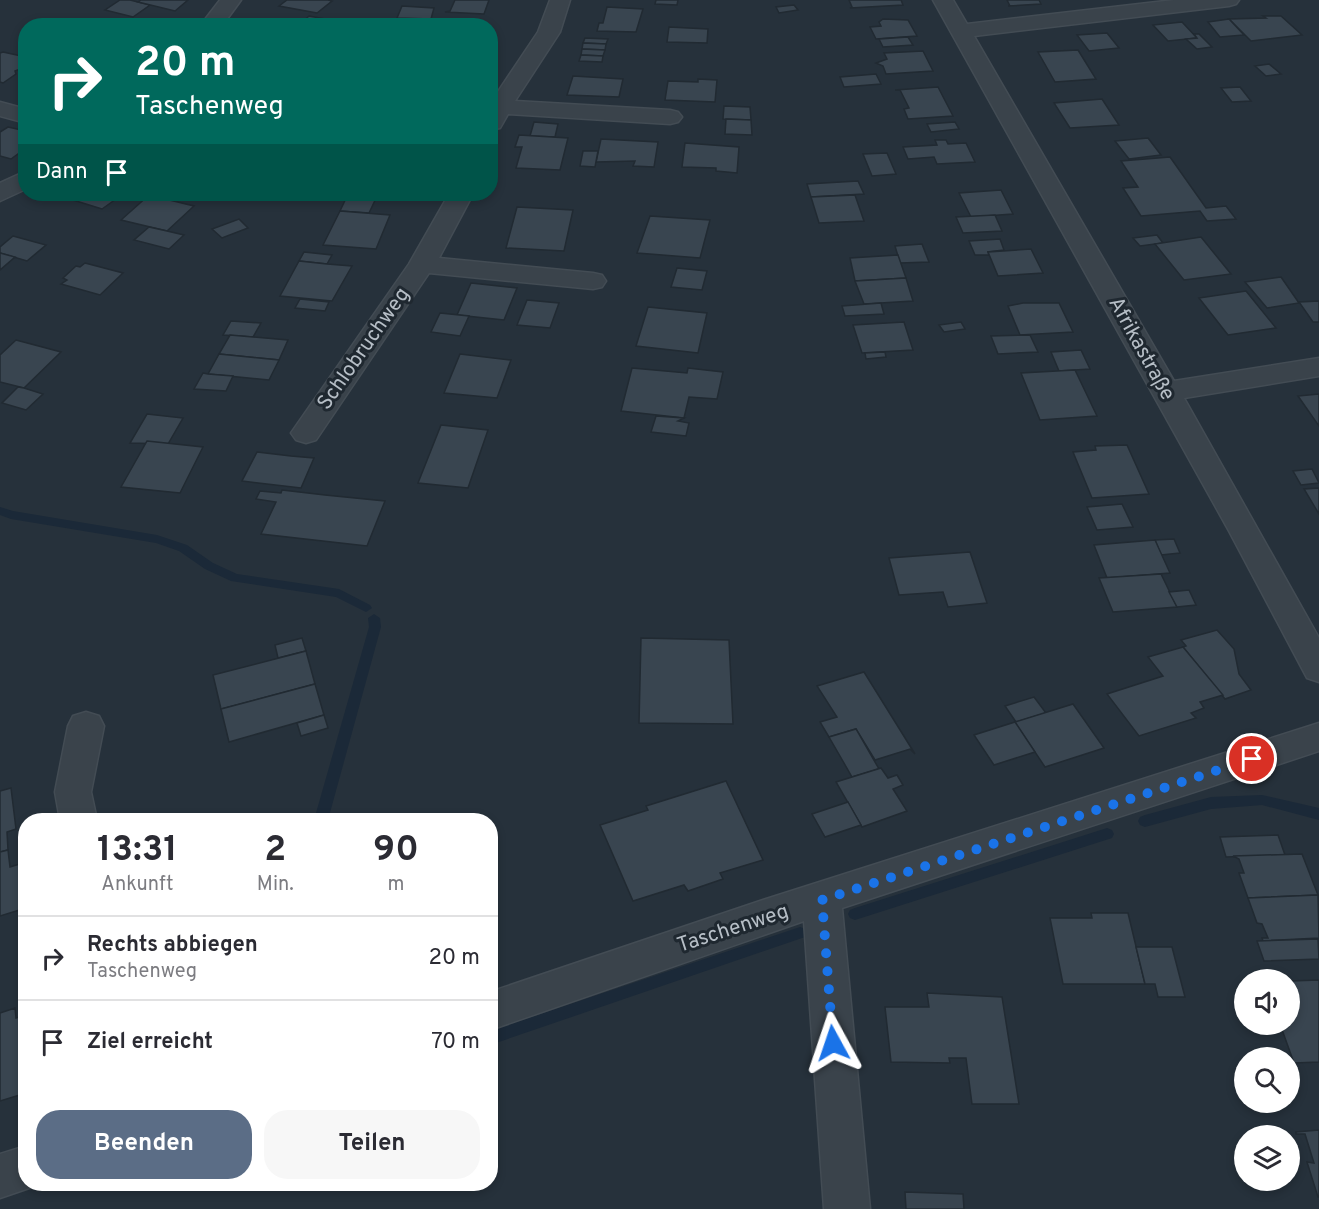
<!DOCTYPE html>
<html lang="de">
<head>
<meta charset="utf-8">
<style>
	:root { --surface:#fff; --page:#f7f7f7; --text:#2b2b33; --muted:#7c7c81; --line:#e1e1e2; --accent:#5b6d86 }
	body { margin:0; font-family:Overpass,sans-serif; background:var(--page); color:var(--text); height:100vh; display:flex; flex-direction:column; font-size:22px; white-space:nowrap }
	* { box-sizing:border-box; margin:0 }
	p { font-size:20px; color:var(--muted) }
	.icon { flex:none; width:33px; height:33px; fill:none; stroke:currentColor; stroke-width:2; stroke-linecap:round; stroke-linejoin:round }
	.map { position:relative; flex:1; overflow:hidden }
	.details { position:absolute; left:18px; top:813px; width:480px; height:378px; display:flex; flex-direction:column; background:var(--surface); border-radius:24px; box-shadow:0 3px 9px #0003 }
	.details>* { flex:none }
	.banner { position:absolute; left:18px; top:18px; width:480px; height:183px; border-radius:24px; box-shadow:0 3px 9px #0003; background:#00695c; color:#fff; overflow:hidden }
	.fabs { position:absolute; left:1234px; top:969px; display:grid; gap:12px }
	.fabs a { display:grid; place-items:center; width:66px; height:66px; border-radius:50%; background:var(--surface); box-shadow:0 3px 9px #0003; font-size:30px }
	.pin { position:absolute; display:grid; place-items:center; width:51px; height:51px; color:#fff; margin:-26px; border:3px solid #fff; border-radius:50%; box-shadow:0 2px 6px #0007 }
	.me { position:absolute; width:66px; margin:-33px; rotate:355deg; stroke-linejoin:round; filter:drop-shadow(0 0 4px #0008) }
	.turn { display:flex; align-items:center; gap:21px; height:126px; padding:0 18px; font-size:27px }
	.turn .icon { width:78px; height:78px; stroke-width:2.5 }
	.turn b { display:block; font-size:42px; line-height:51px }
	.then { display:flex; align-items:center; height:57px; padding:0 18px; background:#0003; gap:12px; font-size:22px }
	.eta { display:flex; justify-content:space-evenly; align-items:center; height:102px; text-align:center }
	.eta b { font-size:36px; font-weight:700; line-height:42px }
	.primary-button { display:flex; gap:12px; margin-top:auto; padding:12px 18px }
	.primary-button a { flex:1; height:69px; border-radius:24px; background:var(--accent); color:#fff; font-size:24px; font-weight:700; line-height:69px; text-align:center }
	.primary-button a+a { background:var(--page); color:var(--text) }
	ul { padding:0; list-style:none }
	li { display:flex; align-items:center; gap:18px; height:84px; padding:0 18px; border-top:2px solid var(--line) }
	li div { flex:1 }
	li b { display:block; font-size:22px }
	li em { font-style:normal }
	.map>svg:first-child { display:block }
</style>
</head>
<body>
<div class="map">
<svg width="1319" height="1209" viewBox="0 0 1319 1209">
	<rect width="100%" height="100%" fill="#26313b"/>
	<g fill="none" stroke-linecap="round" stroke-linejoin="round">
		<!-- stream -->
		<g fill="#1b2938" fill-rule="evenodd">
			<path d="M0,507L13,511L157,535L187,545L213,563L237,574L339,589L370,605L372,608L366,612L336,597L231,581L205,569L179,551L156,543L11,519L0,515Z"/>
			<path d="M374,614L380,618L381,627L328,820H314L369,627L368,618Z"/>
			<path d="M1262,795L1319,808V820L1262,805L1211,809L1145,827L1140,825L1138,821L1140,817L1145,815L1211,797Z"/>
			<path d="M1107,828L1112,830L1114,834L1112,838L855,920L850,918L848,914L850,910L855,908Z"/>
			<path d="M800,927L805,929L807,933L805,937L490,1045V1031Z"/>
		</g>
	</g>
	<!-- building -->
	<g fill="#394550" stroke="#212a32" stroke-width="1.5">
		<path d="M120,0H130L150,5L133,17L105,10Z"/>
		<path d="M141,0H188L175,11L138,2Z"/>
		<path d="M287,0H328L332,1L317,13L279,6Z"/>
		<path d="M455,0H489L484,14L445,12L450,11Z"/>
		<path d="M656,0H678L677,5L655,4Z"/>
		<path d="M849,0H901L903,5L850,8L852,7Z"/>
		<path d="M1007,0H1039L1041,4L1008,6H1010Z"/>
		<path d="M794,5L798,10L779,13L776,7Z"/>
		<path d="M402,6L434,8L431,19L397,18Z"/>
		<path d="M607,7L643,9L636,32L597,31L599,23H603Z"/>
		<path d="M309,16L336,21L333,26L299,25Z"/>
		<path d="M1263,16H1281L1302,35L1251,41L1229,19L1266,18Z"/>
		<path d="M883,19L908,20L917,36L876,39L870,27L881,26L879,22Z"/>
		<path d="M1229,19L1244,35L1220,37L1208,22Z"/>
		<path d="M1182,22L1197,38L1168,41L1153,25Z"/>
		<path d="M669,27L708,29L707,43L667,42Z"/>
		<path d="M1107,33L1119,48L1089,51L1077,35Z"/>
		<path d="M1194,34H1199L1212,47L1197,49L1186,39L1197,38Z"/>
		<path d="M908,37L913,45L883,47L879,39Z"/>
		<path d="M585,38L608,39L606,44L583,43Z"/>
		<path d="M583,43L606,44L605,50L582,49Z"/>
		<path d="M582,49L605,50L603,56L581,55Z"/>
		<path d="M1078,50L1096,79L1055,82L1038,52Z"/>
		<path d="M923,51L933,71L886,74L883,66L876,63L887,59L884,53Z"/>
		<path d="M3,52L26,57V67L15,71L16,74L3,83L0,82V53Z"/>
		<path d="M581,55L603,56L602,62L579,61Z"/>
		<path d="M1269,64L1281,74L1266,76L1255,66Z"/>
		<path d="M876,74L881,84L844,87L840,77Z"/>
		<path d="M573,76L623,79L619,97L567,95Z"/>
		<path d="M698,79L717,80L715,102L665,100L668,81L698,82Z"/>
		<path d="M938,87L953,116L908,119L904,109L909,108L900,90H895Z"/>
		<path d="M1240,87L1251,101L1232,102L1221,88Z"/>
		<path d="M1102,99L1119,125L1070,128L1054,103Z"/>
		<path d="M724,106L750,107L751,120L723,119Z"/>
		<path d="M726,119L751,120L752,135L725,134Z"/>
		<path d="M534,122L558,124L555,137L530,136Z"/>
		<path d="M955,122L959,129L931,132L927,124Z"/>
		<path d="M8,127L26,131V148L11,159L0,156V132Z"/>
		<path d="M519,135L568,138L560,170L516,168L522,147H515Z"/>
		<path d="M1148,138L1161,155L1129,159L1115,141Z"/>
		<path d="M601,139L658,142L654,167L633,166L635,161L596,162Z"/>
		<path d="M935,140H946L948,144L966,143L975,162L937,164L934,157L908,159L903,147L937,145Z"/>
		<path d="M685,143L739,147L737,173L716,171V168L682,167Z"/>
		<path d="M583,151H598L595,167L580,166Z"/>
		<path d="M887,153L896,174L872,176L863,154Z"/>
		<path d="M1170,157L1206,208L1226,206L1236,219L1207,221L1200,211L1141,216L1123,188L1138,187L1121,161Z"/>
		<path d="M858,181L864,194L811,197L807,184Z"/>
		<path d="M1001,190L1013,214L971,217L959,193Z"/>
		<path d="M64,194H123L102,209L60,196Z"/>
		<path d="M348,194H378L369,213L340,211Z"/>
		<path d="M149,195L194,206L167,231L121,220Z"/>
		<path d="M855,195L864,221L819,223L811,197Z"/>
		<path d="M517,207L573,210L564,251L506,248Z"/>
		<path d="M340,211L390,215L376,249L323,245Z"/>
		<path d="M995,215L1002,231L963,233L956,217Z"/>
		<path d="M650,216L710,220L700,258L637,253Z"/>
		<path d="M239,219L248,228L222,238L212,229Z"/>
		<path d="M149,227L167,231L184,235L169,249L134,240Z"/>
		<path d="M1157,235L1163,243L1140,246L1133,238Z"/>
		<path d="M13,236L46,245L27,261L0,253V247Z"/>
		<path d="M1201,237L1231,274L1184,280L1155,244Z"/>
		<path d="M1000,239L1004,250L988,252L989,255H975L969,241Z"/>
		<path d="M922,244L929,262L900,263L895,246Z"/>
		<path d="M1031,249L1043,273L998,276L988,252Z"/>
		<path d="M304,252L332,255L327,264L299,261Z"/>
		<path d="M0,253L15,257L0,270Z"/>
		<path d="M898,255L906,278L855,281L850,258Z"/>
		<path d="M299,261L327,264L352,266L332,301L280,296Z"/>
		<path d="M85,263L123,273L100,295L61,284L67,280L63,278L76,266L80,267Z"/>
		<path d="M677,268L707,271L702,290L671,287Z"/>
		<path d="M1281,277L1299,303L1267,308L1245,282Z"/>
		<path d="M906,278L913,301L864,304L855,281Z"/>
		<path d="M471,283L517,288L504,320L457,315Z"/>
		<path d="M1246,291L1276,328L1228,335L1199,298Z"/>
		<path d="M300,299L329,302L325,311L295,308Z"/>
		<path d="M527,300L559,303L550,328L517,325Z"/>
		<path d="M1319,301V322H1313L1299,302Z"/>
		<path d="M881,303L884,314L845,316L842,306Z"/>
		<path d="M1023,303H1059L1073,332L1020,335L1008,306Z"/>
		<path d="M648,307L707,313L698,353L636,346Z"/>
		<path d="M440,313L469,316L460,336L431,332Z"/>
		<path d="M231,321L261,323L253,337L223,335Z"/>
		<path d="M904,322L913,350L862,353L853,325Z"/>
		<path d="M961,322L965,329L944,332L939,325Z"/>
		<path d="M230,335L253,337L288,340L279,360L219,354Z"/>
		<path d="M1030,335L1038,352L998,354L991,336Z"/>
		<path d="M16,340L61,352L24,388L0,382V355Z"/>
		<path d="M1081,350L1090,369L1059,371L1051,352Z"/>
		<path d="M885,352L886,357L866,359L865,353Z"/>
		<path d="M219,354L279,360L269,380L208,374Z"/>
		<path d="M460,354L511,360L497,398L444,393Z"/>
		<path d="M632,368L687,373L688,368L723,372L717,399L689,397L684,418L621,411Z"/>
		<path d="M1075,370L1097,416L1040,420L1021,373Z"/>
		<path d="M203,373L208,374L233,376L226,391L194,389Z"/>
		<path d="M18,387L24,388L43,394L26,410L2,403Z"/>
		<path d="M1319,394V426L1298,396Z"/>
		<path d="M147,414L183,418L168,444L130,443Z"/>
		<path d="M656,416L684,418L678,421L689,423L686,436L651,432Z"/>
		<path d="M441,425L488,430L468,488L418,483Z"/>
		<path d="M147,441L203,447L180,493L121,487Z"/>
		<path d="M1127,445L1149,494L1092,498L1073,452L1096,450L1095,446Z"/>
		<path d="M257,452L291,456L314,458L301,488L242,481Z"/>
		<path d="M1312,469L1319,483L1301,485L1293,471Z"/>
		<path d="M1319,488V514L1304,489Z"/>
		<path d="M282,490L325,495L385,501L367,546L261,534L276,502L256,499L260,491L281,493Z"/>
		<path d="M1122,504L1133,527L1097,530L1087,507Z"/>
		<path d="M1174,539L1180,553L1161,555L1155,540Z"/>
		<path d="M1155,540L1170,573L1107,578L1094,545Z"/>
		<path d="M970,552L987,603L948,607L943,592L899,595L889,558Z"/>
		<path d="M1161,574L1177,607L1113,612L1099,578Z"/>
		<path d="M1189,590L1196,605L1177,607L1169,592Z"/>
		<path d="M1217,630L1234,649L1239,674L1251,690L1225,699L1183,647L1186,646L1181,640Z"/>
		<path d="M302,638L306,651L278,658L275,645Z"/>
		<path d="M641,638L729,640L733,724L639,723Z"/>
		<path d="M1183,647L1223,695L1200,702L1204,708L1191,713L1196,718L1139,736L1107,694L1163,676L1148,657Z"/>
		<path d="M306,651L315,684L221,709L213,675Z"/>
		<path d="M864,672L892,717L915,754L910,749L875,760L856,729L829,737L820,722L837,717L817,686Z"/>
		<path d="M315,684L324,715L229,742L221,709Z"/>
		<path d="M1034,697L1046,713L1016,722L1005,706Z"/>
		<path d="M1073,704L1104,748L1045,767L1015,722Z"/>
		<path d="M324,715L328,728L301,736L297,723Z"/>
		<path d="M1015,722L1035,752L994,765L974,735Z"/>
		<path d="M856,729L879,769L852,777L829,737Z"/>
		<path d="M881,768L888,778L897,775L903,785L893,789L907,811L862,827L836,782Z"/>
		<path d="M726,781L763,860L720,873L723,879L688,891L684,885L633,901L600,825L648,810L646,806Z"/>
		<path d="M11,788L16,829L7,832L8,850L0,852V791Z"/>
		<path d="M848,802L861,825L825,837L812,814Z"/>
		<path d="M1278,835L1285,855L1226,857L1220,837Z"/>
		<path d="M8,850L10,867L26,862V908L0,916V852Z"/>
		<path d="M1302,854L1318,895L1248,898L1239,873H1244L1239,859L1233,856Z"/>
		<path d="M1318,895L1319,938L1263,941L1262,938H1268L1262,924L1257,923L1248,898Z"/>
		<path d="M1091,913H1128L1145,984H1063L1050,918H1092Z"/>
		<path d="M1318,939L1319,959L1264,961L1257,941Z"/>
		<path d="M1136,947H1172L1185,997H1158L1155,984H1145Z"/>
		<path d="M1319,980V1062L1294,1063L1280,1024H1290V981Z"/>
		<path d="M927,993L1002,997L1019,1104H972L966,1058H949L950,1063L891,1062L885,1007H929Z"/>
		<path d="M15,1008L16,1018L26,1015V1070L21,1071L23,1094L0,1101V1013Z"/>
		<path d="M1319,1130V1197H1318L1307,1162L1314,1163L1305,1134H1296V1132Z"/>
		<path d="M905,1192L963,1194L964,1209H906Z"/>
	</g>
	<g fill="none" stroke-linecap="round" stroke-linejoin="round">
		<!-- minor casing -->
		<g stroke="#434c54" stroke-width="3">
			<g id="minor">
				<path d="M220,0H241L222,26H200Z"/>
				<path d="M550,0H570L560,32L515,101L670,110L678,112L682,117L678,122L670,124L508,114L500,128L490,130V99H493L538,32Z"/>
				<path d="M933,0H953L967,24L1174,0H1239L1236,4L1229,6L974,36L1174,381L1319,358V376L1184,398L1319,638V682L1307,678L1229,531Z"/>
				<path d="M0,102L26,109V123L0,116Z"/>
				<path d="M26,171V189L0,201V183Z"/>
				<path d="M449,194H473L439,258L593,273L602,275L606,281L602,287L593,289L429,273L316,440L306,443L296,440L291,433L409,264Z"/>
				<path d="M86,712L99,716L104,726L91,792L97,820H60L55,792L68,726L73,716Z"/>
				<path d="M1319,723V751L842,908L870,1209H824L804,921L490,1030V992L763,900Z"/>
				<path d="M26,1146V1184H41L0,1198V1154Z"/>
			</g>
		</g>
		<!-- minor -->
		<use href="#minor" fill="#3a434b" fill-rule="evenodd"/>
	</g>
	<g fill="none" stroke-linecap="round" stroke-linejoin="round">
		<!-- route -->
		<path stroke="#1a73e8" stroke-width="10" stroke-dasharray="0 18" d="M833,1043L822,900L1252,759"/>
	</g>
	<g text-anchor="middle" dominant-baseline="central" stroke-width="6" stroke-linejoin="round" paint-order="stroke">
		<!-- street labels -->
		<g font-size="21" fill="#b6bec6" stroke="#1f2830">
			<text transform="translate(364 349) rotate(-55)">Schlobruchweg</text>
			<text transform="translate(1141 349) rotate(61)">Afrikastraße</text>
			<text transform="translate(733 929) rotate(-18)">Taschenweg</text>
		</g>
	</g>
</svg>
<div class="fabs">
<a><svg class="icon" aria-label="sound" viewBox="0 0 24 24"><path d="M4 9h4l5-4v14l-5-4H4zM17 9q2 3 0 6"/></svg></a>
<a><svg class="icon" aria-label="search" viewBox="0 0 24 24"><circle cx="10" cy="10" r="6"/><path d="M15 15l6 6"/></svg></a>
<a><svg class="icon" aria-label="layers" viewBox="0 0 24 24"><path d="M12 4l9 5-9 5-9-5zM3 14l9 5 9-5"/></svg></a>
</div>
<div class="pin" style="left:1252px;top:759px;background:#d93025"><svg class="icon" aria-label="arrive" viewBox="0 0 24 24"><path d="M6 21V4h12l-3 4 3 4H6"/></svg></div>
<svg class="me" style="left:833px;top:1043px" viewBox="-20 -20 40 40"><path d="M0-17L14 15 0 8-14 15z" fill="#1a73e8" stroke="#fff" stroke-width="4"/></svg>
<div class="banner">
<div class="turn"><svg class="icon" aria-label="right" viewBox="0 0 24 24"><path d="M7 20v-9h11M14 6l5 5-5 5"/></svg><div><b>20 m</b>Taschenweg</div></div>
<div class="then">Dann<svg class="icon" aria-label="arrive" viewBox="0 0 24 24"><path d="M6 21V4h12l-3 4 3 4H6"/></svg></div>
</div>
<section class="details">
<div class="eta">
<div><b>13:31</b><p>Ankunft</p></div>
<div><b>2</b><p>Min.</p></div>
<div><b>90</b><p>m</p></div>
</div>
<ul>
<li><svg class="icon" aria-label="right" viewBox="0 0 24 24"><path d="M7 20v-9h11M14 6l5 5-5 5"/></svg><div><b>Rechts abbiegen</b><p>Taschenweg</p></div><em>20 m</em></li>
<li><svg class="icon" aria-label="arrive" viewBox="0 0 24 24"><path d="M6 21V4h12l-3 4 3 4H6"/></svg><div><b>Ziel erreicht</b></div><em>70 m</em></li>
</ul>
<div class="primary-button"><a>Beenden</a><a>Teilen</a></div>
</section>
</div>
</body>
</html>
